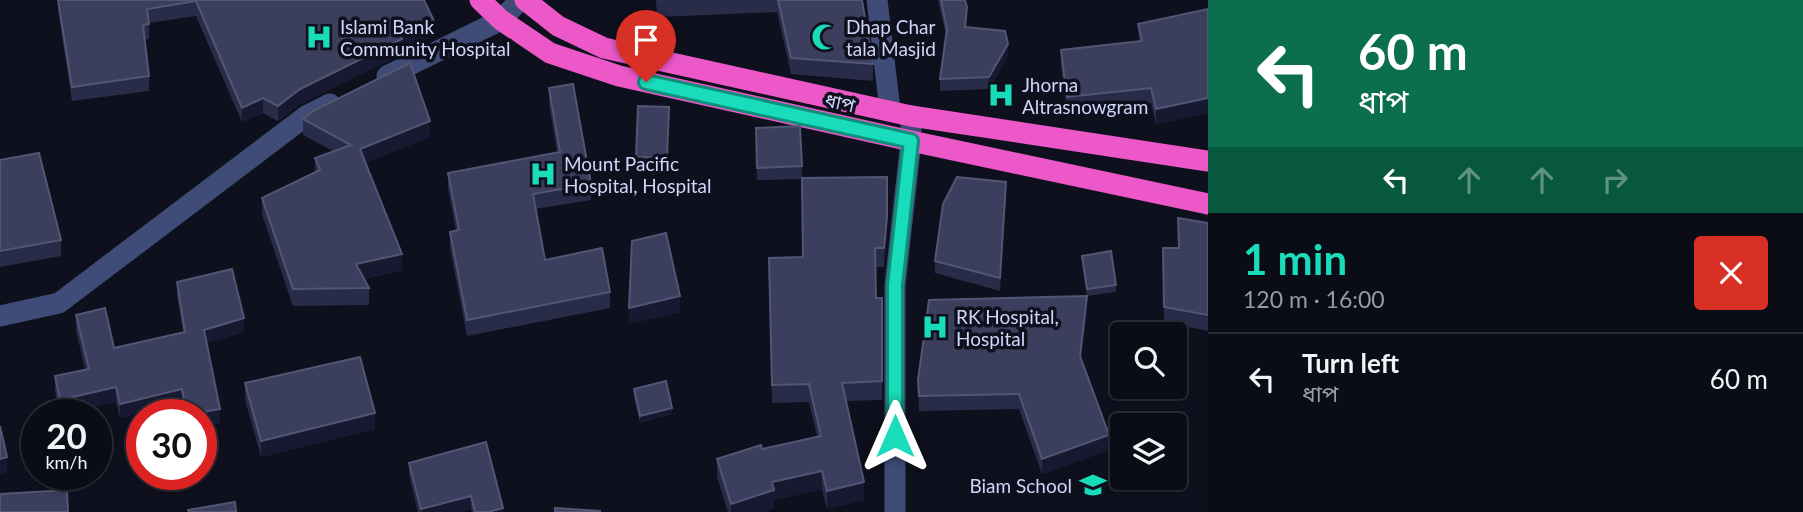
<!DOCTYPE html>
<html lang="en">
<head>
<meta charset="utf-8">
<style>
	:root { --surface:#0a0c16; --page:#181a23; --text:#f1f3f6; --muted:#999ba1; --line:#2a2c35; --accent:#19dcba }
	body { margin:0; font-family:Lato,"Noto Sans Bengali",sans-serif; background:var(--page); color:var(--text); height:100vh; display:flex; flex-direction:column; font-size:26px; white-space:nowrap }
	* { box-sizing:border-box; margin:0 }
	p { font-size:23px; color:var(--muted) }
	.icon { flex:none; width:38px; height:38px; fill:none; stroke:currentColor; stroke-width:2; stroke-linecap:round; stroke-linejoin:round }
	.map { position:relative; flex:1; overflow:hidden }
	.details { display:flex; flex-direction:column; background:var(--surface); width:595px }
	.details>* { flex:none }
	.hud { background:#0b6e4f; color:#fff; overflow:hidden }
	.controls { position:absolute; left:1110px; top:322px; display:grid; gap:14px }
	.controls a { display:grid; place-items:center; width:77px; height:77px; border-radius:7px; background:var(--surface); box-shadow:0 2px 5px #0004,0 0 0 2px var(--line); font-size:35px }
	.speed { position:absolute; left:21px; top:399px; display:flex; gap:14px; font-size:35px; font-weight:700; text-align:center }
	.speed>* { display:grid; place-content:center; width:91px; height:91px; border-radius:50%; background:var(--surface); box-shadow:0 2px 5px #0004,0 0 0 2px var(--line); line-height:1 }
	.speed small { font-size:18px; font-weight:400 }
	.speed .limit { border:10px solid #d22; background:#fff; color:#111 }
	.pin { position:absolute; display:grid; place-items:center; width:60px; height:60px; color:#fff; margin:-72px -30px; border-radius:50% 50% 50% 0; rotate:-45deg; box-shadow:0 0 7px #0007 }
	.pin .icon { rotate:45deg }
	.me { position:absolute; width:77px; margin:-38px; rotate:0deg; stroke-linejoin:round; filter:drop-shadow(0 0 5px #0008) }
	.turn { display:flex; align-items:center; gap:24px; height:147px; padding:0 35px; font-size:32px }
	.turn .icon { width:91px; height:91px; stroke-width:2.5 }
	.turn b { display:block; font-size:49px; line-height:60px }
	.lanes { display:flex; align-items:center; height:66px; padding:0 35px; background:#0003; justify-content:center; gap:35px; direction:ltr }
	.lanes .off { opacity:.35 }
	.round { display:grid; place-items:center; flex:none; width:74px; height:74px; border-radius:7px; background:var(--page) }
	.headline { display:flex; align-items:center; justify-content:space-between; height:119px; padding:0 35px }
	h1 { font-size:42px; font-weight:700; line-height:52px; color:var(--accent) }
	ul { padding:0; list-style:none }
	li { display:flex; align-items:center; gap:21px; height:91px; padding:0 35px; border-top:2px solid var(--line) }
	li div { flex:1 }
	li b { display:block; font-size:26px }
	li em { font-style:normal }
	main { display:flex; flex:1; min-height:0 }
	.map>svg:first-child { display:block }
</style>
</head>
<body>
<main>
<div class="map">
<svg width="1208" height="512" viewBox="0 0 1208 512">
	<rect width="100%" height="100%" fill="#0e101d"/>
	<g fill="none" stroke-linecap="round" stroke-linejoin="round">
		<!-- minor -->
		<g stroke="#3e4c77" stroke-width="21">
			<path d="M877,0L890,110"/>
			<path d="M387,76L501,20L520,0"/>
			<path d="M0,316L59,303L306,116L330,104"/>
			<path d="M895,512V285L911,141V116"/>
		</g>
		<!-- highway -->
		<g stroke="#ec58c8" stroke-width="21">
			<path d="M480,0L501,20L550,53L619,76L911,141L1208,204"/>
			<path d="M525,0L558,26L604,48L911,116L1208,161"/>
		</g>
	</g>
	<!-- wall -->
	<g fill="#292c49">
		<path d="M58,0H424L434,36L402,47V54L300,104L278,121L263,113L242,122L196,16L149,23V39L144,40L149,76V91L72,101L58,10Z"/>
		<path d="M656,0H862L873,64V81L791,74L777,12L657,17Z"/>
		<path d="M938,0H965L967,19L966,27L1008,56L989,89L940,91V79L946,36Z"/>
		<path d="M1208,9V113L1156,124L1151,103L1067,112L1061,65V50L1139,41L1138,24Z"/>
		<path d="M549,88L591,184V200L535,209L545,260L610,292V308L467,336L450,248V232L456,231L448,189V173L557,152L549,104Z"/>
		<path d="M669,107L667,170L636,169V157Z"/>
		<path d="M303,119L430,137L365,163L402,270L364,279L369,288V305L293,306L262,214V198L315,172V158L333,151L303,135Z"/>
		<path d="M800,126L802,179L757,180L756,140Z"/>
		<path d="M0,160L61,240V256L0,267Z"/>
		<path d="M1006,194L1000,291L935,273V261Z"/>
		<path d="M1208,223V331L1164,322L1163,248H1178Z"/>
		<path d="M887,235L884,267H876V298H882V400L846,401L864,500L827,509L822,489L774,500V508L763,512H728L717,477V459L762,449L817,436L809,402L772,403L769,277L802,257Z"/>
		<path d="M1082,256L1116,285V292L1087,296V311L1081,359L1109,450L1042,474L1019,409L919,411L918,380L1087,296Z"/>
		<path d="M177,282L244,332L207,343L220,423L201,415H184L182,403L120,418L116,402L60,415L55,391V376L85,369L76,330V315L114,348L183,332L177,296Z"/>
		<path d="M245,383L375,429L261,457L245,399Z"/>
		<path d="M634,389L672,414L640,423L634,396Z"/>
		<path d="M409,463L503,512H472L471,509L458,512H418L409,475Z"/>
	</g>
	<!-- shaded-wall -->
	<g fill="#161930">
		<path d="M434,21V36L402,47V54L300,104L278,121V106L300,89L400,33Z"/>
		<path d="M1008,44V56L989,89V77Z"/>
		<path d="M263,98V113L242,122V108Z"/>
		<path d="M1208,98V113L1156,124V109Z"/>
		<path d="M430,121V137L360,165V149Z"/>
		<path d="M1006,182V194L1000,291V278Z"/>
		<path d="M887,217V235L884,267V248Z"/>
		<path d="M402,254V270L356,280V264Z"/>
		<path d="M680,296V313L629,324V308Z"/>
		<path d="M1087,296V311L1080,371V356Z"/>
		<path d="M244,318V332L204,344V330Z"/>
		<path d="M116,387V402L60,415V400Z"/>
		<path d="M182,389V403L120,418V404Z"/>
		<path d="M672,408V414L640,423V416Z"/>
		<path d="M220,409V423L201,427V415H192Z"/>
		<path d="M375,413V429L261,457V441Z"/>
		<path d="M1109,435V450L1042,474V459Z"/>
		<path d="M7,457V472L0,474V459Z"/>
		<path d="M822,471V489L774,500V508L763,512H731V504L772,482Z"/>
		<path d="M864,482V500L827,509V491Z"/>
		<path d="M471,496V509L458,512H421V509Z"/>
		<path d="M503,508V512H488Z"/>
	</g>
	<!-- building -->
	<g fill="#3b3e5c" stroke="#525675" stroke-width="2">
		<path d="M58,0H424L434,21L400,33L402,39L300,89L278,106L263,98L242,108L196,1L147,9L149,24L143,25L149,76L72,87Z"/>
		<path d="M778,0H862L873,64L791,58Z"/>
		<path d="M941,0H965L967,7L965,27L1005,31L1008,44L989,77L940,79L947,29Z"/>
		<path d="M1208,9V98L1156,109L1151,88L1067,97L1061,50L1142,41L1138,24Z"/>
		<path d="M410,63L430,121L360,149L402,254L356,264L369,288L293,289L262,198L320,170L315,158L351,145L303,119L313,111Z"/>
		<path d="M573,84L591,184L533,194L545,260L602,248L610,292L467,320L450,232L459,230L448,173L560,152L549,88Z"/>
		<path d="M638,106L669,107L667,158L636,157Z"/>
		<path d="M800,126L802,166L757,168L756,128Z"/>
		<path d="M39,153L61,240L0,251V160Z"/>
		<path d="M887,177V217L884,248H875L876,298H882V381L842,383L864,482L827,491L822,471L772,482L774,490L731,504L717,459L761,445L762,449L821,436L809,384L772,385L769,258L803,257L802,178Z"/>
		<path d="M957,177L1006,182L1000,278L935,261L943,204Z"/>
		<path d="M1178,218L1208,223V315L1164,307L1163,248H1179Z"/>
		<path d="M666,233L680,296L629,308L632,241Z"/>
		<path d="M1111,251L1116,285L1087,289L1082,256Z"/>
		<path d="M232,269L244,318L204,330L220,409L187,415L182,389L120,404L116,387L60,400L55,376L89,369L76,315L105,308L114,348L185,332L177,282Z"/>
		<path d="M1087,296L1080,356L1109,435L1042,459L1019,394L919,396L918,380L929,300Z"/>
		<path d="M360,357L375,413L261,441L245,383Z"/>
		<path d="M666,381L672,408L640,416L634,389Z"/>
		<path d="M0,426L7,457L0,459Z"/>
		<path d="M486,442L503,508L488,512H475L471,496L421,509L409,463Z"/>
		<path d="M67,490L68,512H0V494Z"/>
		<path d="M235,502L236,512H189L188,510Z"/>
		<path d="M555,508L600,511V512H555Z"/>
	</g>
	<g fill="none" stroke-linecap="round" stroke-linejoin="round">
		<!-- route casing -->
		<g stroke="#108f79" stroke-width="18">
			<path id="route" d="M646,82L911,141L895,285V436"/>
		</g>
		<!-- route -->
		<use href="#route" stroke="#19dcba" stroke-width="12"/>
	</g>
	<!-- icons -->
	<defs>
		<g id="hospital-bare" transform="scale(2.1)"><path d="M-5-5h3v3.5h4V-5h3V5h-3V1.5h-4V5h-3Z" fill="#19dcba" stroke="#0e101d" stroke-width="2.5" paint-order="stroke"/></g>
		<g id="mosque-bare" transform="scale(2.1)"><path d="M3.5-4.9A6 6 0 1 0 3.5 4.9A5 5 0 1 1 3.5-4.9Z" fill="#19dcba" stroke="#0e101d" stroke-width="2.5" paint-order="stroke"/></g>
		<g id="school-bare" transform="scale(2.1)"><path d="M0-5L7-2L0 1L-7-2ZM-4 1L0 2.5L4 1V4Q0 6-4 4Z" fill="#19dcba" stroke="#0e101d" stroke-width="2.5" paint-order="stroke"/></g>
	</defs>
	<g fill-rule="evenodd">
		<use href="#hospital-bare" x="319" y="37"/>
		<use href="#mosque-bare" x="825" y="37"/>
		<use href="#hospital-bare" x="1001" y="95"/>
		<use href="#hospital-bare" x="543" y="174"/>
		<use href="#hospital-bare" x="935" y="327"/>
		<use href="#school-bare" x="1093" y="485"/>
	</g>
	<g text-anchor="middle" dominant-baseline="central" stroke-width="7" stroke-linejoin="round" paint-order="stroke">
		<!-- poi labels -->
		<g font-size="19" fill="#d0d6fa" stroke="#0e101d" text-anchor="start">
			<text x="340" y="26">Islami Bank<tspan x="340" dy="22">Community Hospital</tspan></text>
			<text x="846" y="26">Dhap Char<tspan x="846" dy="22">tala Masjid</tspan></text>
			<text x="1022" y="84">Jhorna<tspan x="1022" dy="22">Altrasnowgram</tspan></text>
			<text x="564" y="163">Mount Pacific<tspan x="564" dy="22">Hospital, Hospital</tspan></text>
			<text x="956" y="316">RK Hospital,<tspan x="956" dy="22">Hospital</tspan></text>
			<text x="1072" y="485" text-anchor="end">Biam School</text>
		</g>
		<!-- street labels -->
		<g font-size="19" fill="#d0d6fa" stroke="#0e101d">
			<text transform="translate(840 102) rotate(13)">ধাপ</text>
		</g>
	</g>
</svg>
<div class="controls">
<a><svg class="icon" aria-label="search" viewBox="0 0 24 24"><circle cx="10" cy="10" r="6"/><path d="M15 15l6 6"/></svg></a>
<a><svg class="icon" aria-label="layers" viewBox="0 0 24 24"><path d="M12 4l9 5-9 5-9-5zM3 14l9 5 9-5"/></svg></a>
</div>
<div class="speed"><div>20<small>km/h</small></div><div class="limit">30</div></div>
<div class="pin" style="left:646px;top:82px;background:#d93025"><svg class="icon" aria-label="arrive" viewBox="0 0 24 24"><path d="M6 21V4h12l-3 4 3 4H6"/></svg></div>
<svg class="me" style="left:895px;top:436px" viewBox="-20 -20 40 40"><path d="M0-17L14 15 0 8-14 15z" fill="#19dcba" stroke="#fff" stroke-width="4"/></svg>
</div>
<section class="details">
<div class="hud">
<div class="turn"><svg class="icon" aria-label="left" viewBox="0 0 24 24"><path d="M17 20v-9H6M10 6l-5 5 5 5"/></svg><div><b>60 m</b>ধাপ</div></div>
<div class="lanes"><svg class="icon" aria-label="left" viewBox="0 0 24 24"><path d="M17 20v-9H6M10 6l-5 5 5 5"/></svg><svg class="icon off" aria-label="ahead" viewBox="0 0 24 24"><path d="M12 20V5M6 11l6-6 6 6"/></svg><svg class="icon off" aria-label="ahead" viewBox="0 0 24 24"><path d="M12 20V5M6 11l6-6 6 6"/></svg><svg class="icon off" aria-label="right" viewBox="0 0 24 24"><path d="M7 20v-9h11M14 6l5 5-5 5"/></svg></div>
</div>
<div class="headline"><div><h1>1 min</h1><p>120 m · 16:00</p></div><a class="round" style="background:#d93025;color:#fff"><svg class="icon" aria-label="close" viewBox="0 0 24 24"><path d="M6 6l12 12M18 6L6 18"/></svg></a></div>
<ul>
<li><svg class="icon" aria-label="left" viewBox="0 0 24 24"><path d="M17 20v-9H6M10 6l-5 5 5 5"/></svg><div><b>Turn left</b><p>ধাপ</p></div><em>60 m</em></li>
</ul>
</section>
</main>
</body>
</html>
